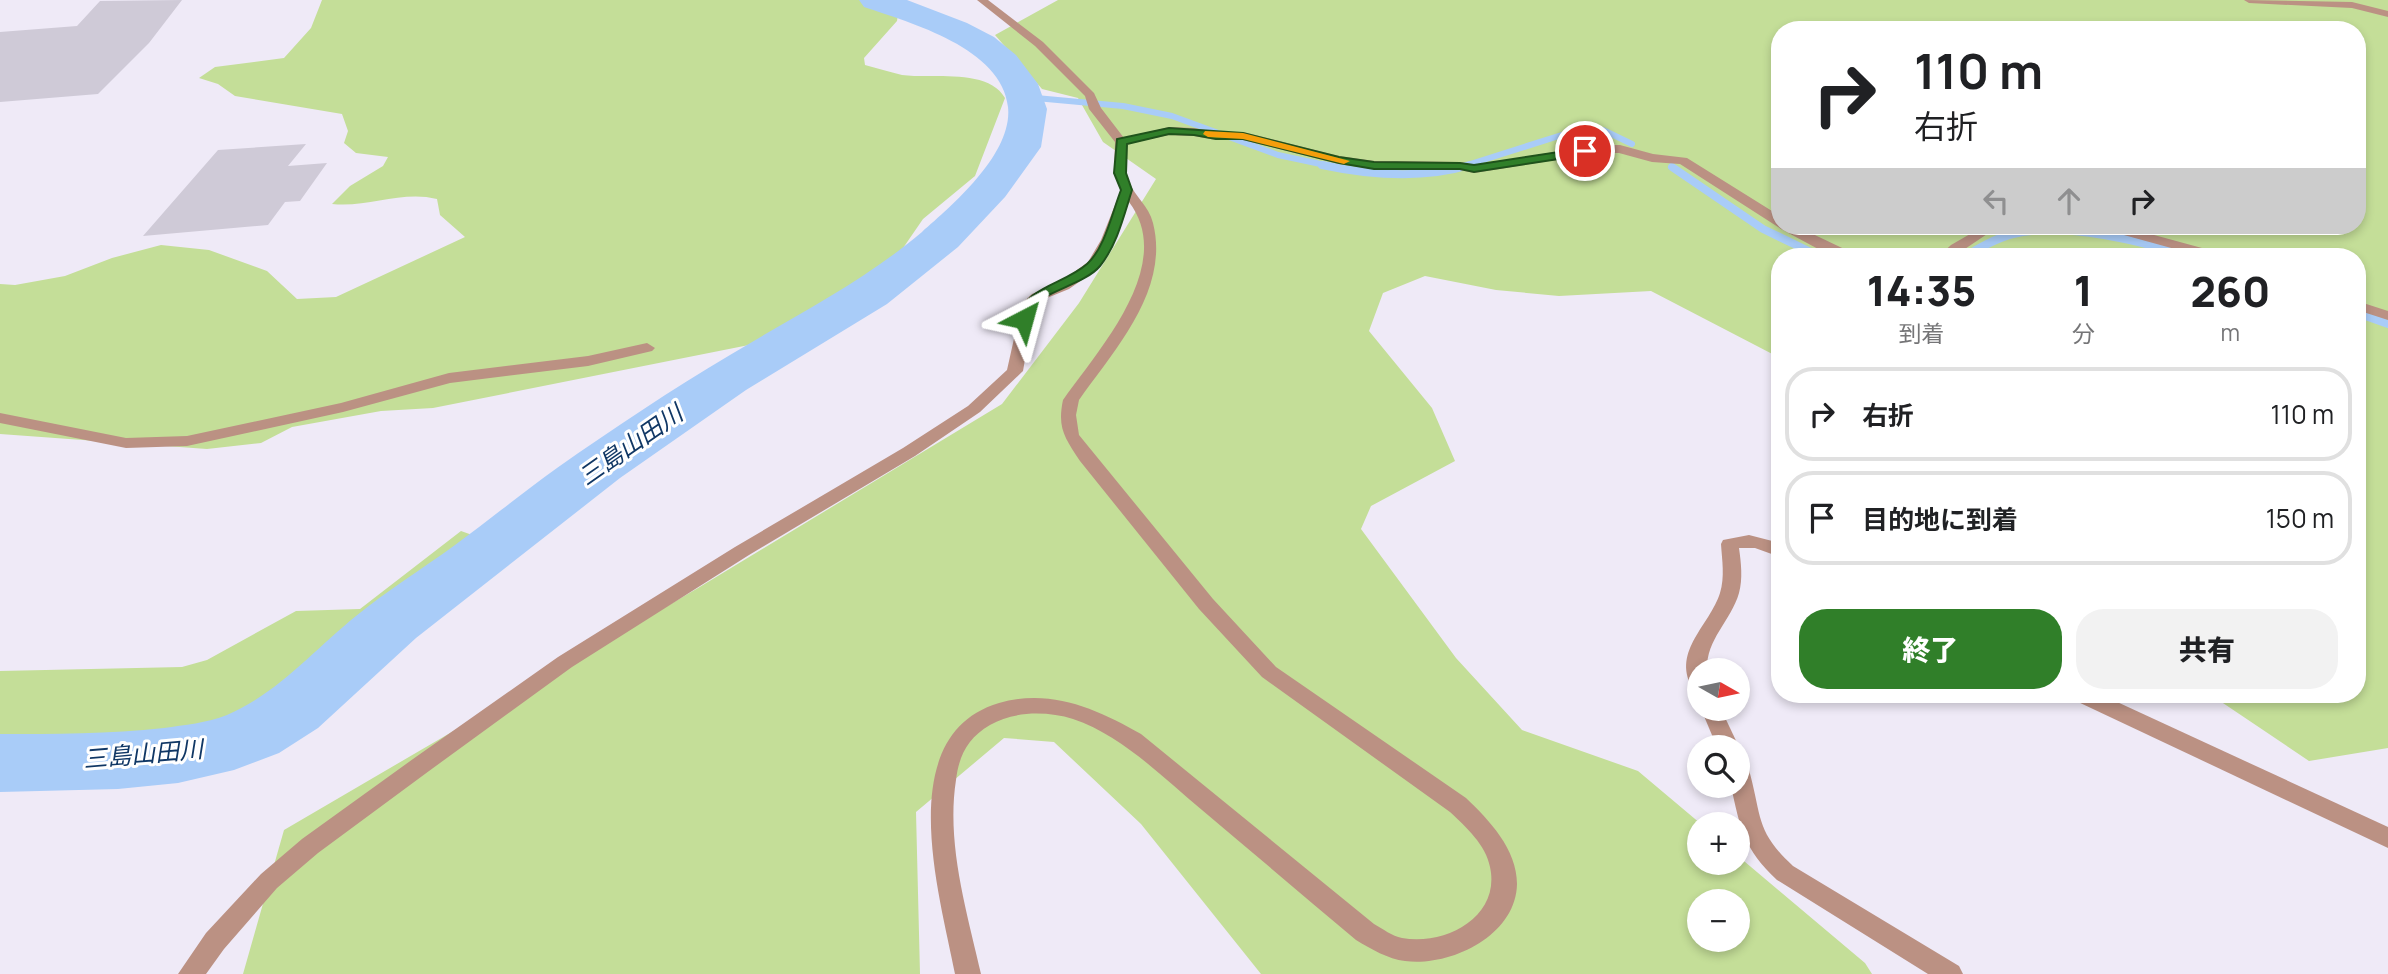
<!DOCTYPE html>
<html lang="ja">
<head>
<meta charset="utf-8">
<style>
	:root { --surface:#fff; --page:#f2f2f2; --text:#202124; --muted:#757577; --line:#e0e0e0; --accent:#307f29 }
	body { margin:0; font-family:Manrope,"Noto Sans JP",sans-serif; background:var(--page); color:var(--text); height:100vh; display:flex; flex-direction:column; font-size:26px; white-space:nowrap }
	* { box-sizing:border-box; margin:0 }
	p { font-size:23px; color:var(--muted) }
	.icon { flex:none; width:38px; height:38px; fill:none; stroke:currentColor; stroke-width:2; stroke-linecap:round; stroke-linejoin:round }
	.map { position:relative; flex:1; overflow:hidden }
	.panel { position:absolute; left:1771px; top:248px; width:595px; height:455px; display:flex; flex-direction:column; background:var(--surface); border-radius:28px; box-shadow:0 4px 10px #0003 }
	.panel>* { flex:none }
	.hud { position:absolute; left:1771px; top:21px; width:595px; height:214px; border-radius:28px; box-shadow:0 4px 10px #0003; background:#fff; color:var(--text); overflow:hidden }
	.needle { width:46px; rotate:99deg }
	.fabs { position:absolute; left:1687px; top:658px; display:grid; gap:14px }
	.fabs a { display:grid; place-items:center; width:63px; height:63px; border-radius:50%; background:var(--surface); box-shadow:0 4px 10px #0003; font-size:35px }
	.pin { position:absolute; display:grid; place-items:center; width:60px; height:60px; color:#fff; margin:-30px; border:4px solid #fff; border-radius:50%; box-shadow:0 2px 7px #0007 }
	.me { position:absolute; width:77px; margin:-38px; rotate:39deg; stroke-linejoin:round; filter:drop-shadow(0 0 5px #0008) }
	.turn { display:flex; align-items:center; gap:24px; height:147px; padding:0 28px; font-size:32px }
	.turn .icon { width:91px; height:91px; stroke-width:2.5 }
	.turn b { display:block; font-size:49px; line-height:60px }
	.lanes { display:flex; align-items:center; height:66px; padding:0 28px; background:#0003; justify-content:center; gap:35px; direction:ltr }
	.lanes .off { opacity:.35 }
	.eta { display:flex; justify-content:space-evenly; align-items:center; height:119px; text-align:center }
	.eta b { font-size:42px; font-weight:800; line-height:49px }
	.button { display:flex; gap:14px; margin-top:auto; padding:14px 28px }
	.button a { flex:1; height:80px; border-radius:28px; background:var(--accent); color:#fff; font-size:28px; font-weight:800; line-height:80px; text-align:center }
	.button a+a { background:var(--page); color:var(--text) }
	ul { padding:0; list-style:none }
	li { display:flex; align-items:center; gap:21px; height:94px; margin:0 14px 10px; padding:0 14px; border:4px solid var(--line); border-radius:28px }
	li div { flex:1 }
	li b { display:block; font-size:26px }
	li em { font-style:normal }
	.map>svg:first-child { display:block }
</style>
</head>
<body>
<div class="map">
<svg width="2388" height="974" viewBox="0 0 2388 974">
	<rect width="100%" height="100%" fill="#efeaf7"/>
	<!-- green -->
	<g fill="#c4de98" fill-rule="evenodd">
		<path d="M322,0H860L898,14L897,21L864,58L865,65C877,68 889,72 902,75C931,79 988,68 1005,98L975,176L923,219L901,251L848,294L754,344L433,408L381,411L292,427L261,443L207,449L0,434V284L15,285L65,276L112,258L161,245L209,250L267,271L297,299L336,297L465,237L440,215L437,199C402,190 368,208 332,204L350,186L383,166L388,157L356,153L344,143L348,131L342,114L235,96L218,84L199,78L215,67L284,58L311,28Z"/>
		<path d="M1058,0H2388V748L2309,761L2211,695H2357V257H1780V358L1651,291L1559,296L1496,290L1425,276L1383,293L1369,331L1432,408L1455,461L1371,506L1361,529L1456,658L1522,730L1638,771L1701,824L1699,863H1738V856L1865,963L1872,974H1261L1141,824L1054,742L1004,738L916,812L920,974H243L284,830L698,588L1002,404L1079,303L1156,179L1103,142L1078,98L1042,89L995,35ZM1780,30H2357V226H1780ZM1699,901H1738V940H1699Z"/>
		<path d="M461,531L489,541L411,596L295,697L218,742L0,746V671L182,667L207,660L296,611L360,609Z"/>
	</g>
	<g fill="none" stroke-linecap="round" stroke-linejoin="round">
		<!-- stream-far1 -->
		<g stroke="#a9ccf8" stroke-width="6">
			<path d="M1025,97L1123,106L1172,116L1278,155L1330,166"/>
			<path d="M1464,166L1584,128L1603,130L1632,144"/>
		</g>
		<!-- stream -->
		<g stroke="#a9ccf8" stroke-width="8">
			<path d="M1322,165C1369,175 1424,179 1470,165"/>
			<path d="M1672,167L1763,229L1821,257"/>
			<path d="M1964,257C1979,248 1996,238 2013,234C2065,221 2143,242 2194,257"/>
			<path d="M2357,313L2388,324"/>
		</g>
		<!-- river -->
		<path fill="#a9ccf8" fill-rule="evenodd" d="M859,0H907L967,23L994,37L1016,55L1038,84L1047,109L1041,147L1005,197L958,247L887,304L746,390L620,478L416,638L318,728L279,753L234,770L178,783L118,789L0,792V734C55,734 109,734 164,728C184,725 207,723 227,715C277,694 315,649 356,616C388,590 422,569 455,545C489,520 522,493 557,468C614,428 671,390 730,355C796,315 863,282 922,232C954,204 1013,153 1008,107C1002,48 911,23 864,7Z"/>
	</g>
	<!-- building -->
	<g fill="#cfcad7">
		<path d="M182,0L149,43L98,94L0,102V32L77,26L100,1Z"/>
		<path d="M306,144L288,166L327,163L300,201L285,202L268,225L143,236L218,150Z"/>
	</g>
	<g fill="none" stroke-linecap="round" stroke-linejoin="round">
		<!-- minor -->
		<g fill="#bb9183" fill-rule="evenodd">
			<path d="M977,0H988L1043,42L1094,93L1101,108L1124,138L1169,127L1194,128L1216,132H1243L1339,156L1374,161L1460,162L1474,165L1600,145H1620L1653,154L1687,158L1780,216V226H1796L1861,257H1841L1820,250L1781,229L1680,164L1652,162L1619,153H1600L1474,173L1460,170L1374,169L1339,164L1243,140H1216L1194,136L1169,135L1127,144C1127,157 1124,170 1129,182C1135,197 1149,206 1153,223C1170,290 1115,349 1079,400L1076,415L1079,435L1213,599L1276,667L1466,798C1489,820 1517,849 1517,884C1516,936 1450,967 1405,961C1388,959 1371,949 1356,940C1305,897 1253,853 1202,810C1162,777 1123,736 1073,719C1047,711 1014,711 990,725C968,738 959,755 956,780C946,844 967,912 981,974H955C940,895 891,735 999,703C1051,688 1097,709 1141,734L1374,924C1383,929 1392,936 1402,938C1445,946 1501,917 1490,867C1486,845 1466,827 1450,812L1262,677L1199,609L1080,461C1065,438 1057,428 1063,400C1098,350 1177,265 1129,202L1115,240L1099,268L1069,289L1042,300L1034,307L1023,371L980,412L915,456L749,555L572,667L429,771L318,853L277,888L224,949L206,974H178L206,933L261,874L302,839L413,759L558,657L735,547L903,448L968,406L1007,370L1022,303L1032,294L1059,283L1088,262L1101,240L1121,190L1114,174L1115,142L1089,109L1085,96L1035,46Z"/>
			<path d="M2244,0L2352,2L2388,11V17L2352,8L2249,3Z"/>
			<path d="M1984,226H1999L1953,257H1938L1951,245Z"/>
			<path d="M2087,226H2121L2224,254L2226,257H2204L2113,232L2089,229Z"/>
			<path d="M2357,301L2388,311V320L2357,310Z"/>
			<path d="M647,343L655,348L652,351L588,366L450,383L343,412L187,446L126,448L0,423V413L126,438L187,436L341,403L449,373L588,356Z"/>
			<path d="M1749,535L1780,543V557L1755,548H1739C1741,562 1743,579 1739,593C1731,621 1706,639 1707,670H1699V690L1692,687C1672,651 1710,625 1720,593C1725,577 1722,560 1721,544L1723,540Z"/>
			<path d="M2073,695H2102L2388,827V848L2076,701Z"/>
			<path d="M1701,709H1721L1739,747L1738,749L1717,747Z"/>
			<path d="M1738,761L1746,764L1749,770C1762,816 1755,831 1793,866L1959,966L1963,974H1928L1777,880C1744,849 1740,828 1731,786H1738Z"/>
		</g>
	</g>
	<!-- route -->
	<path fill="#307f29" stroke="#1f531b" stroke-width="2" d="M1169,128L1243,133L1339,157L1374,162L1460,163L1474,165L1585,148L1591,151L1585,155L1474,172L1460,169H1374L1339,163L1243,139H1216L1194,135L1169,134L1127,144L1126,173L1132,190C1124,215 1117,245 1100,266C1085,284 1043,292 1034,306C1032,311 1031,317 1029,322H1019L1017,319C1026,286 1063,285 1087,264C1105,248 1112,213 1121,190L1114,173L1117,139Z"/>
	<!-- slow -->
	<path fill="#f59e0b" d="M1205,131L1243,133L1350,161L1344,164L1243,139L1208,137L1203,134Z"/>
	<g text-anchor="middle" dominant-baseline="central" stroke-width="6" stroke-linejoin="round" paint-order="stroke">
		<!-- water labels -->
		<g font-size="24" font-style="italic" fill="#103765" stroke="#fff">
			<text transform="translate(630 444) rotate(-35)">三島山田川</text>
			<text transform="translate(143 753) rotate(-5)">三島山田川</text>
		</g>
	</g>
</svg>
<div class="fabs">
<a><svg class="needle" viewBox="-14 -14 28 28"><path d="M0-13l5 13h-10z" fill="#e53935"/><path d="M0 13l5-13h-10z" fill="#757577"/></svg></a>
<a><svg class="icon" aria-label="search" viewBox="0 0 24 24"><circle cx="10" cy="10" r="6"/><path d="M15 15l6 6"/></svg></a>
<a>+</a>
<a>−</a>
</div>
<div class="pin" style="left:1585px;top:151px;background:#d93025"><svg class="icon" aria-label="arrive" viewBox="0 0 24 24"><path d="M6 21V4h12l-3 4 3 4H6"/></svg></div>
<svg class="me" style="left:1024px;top:319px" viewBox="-20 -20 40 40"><path d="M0-17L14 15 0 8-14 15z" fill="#307f29" stroke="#fff" stroke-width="4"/></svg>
<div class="hud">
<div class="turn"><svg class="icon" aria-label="right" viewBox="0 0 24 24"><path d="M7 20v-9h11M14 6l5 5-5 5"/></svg><div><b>110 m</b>右折</div></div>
<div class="lanes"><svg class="icon off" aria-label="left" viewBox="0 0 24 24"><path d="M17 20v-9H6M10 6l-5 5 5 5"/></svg><svg class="icon off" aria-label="ahead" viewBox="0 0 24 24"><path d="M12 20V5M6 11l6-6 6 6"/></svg><svg class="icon" aria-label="right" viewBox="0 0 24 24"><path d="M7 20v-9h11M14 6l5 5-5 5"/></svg></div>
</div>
<section class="panel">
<div class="eta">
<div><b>14:35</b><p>到着</p></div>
<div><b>1</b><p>分</p></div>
<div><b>260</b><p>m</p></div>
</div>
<ul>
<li><svg class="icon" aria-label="right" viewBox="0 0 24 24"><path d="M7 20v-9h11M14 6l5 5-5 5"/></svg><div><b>右折</b></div><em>110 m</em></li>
<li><svg class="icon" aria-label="arrive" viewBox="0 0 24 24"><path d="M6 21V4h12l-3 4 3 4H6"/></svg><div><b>目的地に到着</b></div><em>150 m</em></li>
</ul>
<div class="button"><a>終了</a><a>共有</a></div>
</section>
</div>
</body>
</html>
